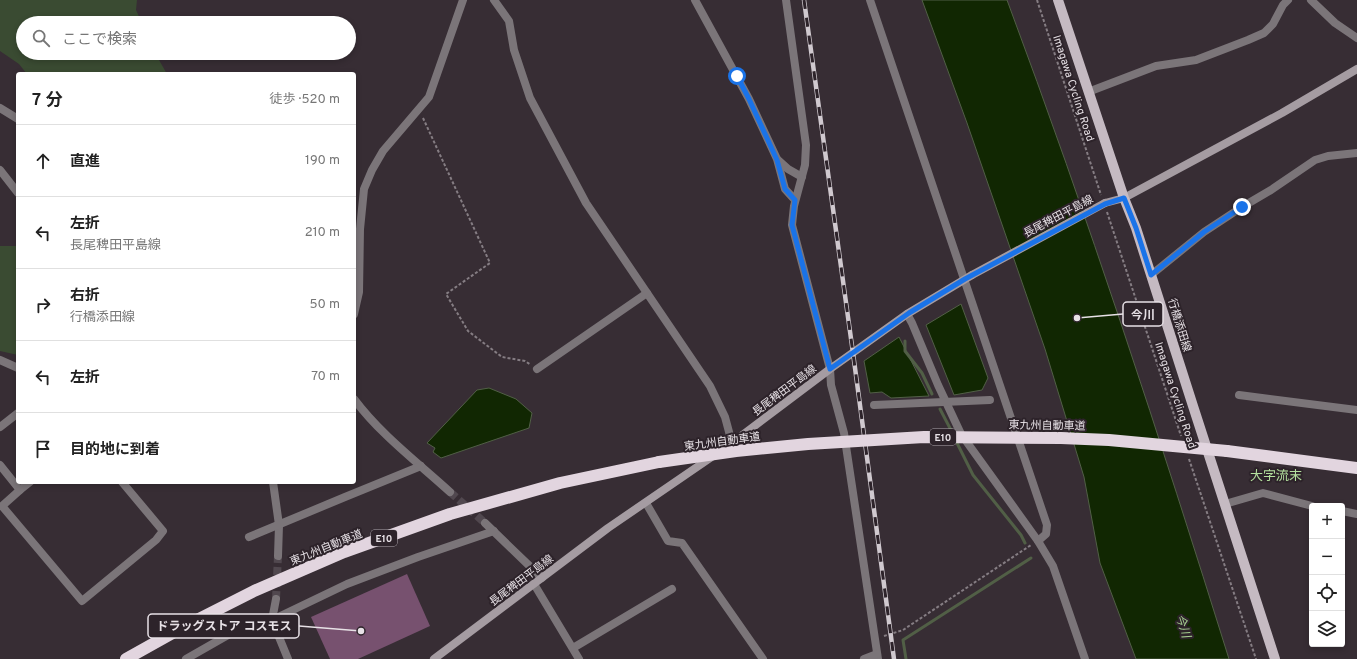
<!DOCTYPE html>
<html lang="ja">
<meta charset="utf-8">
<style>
:root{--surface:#fff;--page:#f2f2f2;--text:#222;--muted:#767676;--line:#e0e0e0}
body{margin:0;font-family:Overpass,"Noto Sans JP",sans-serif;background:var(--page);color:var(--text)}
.controls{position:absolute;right:12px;bottom:12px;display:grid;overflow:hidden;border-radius:4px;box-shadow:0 2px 6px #0003}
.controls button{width:36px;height:36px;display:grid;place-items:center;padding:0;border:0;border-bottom:1px solid var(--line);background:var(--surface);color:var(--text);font:20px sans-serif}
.stop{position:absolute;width:12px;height:12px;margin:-9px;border:3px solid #1a73e8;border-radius:50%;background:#fff}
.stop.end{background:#1a73e8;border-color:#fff;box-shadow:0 1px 4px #0008}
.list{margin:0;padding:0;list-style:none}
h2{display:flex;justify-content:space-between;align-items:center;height:52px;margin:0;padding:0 16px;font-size:17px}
h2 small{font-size:13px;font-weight:400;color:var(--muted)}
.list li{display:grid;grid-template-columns:26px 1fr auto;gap:12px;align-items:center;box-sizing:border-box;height:72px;padding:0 16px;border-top:1px solid var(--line)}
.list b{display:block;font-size:15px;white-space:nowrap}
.list p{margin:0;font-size:13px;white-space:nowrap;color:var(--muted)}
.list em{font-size:13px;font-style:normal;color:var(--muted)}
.icon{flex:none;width:22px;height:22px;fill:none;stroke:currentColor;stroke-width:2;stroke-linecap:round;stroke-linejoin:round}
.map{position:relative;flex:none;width:1357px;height:659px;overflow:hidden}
.search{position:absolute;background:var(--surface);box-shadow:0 2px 6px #0003;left:16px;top:16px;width:340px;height:44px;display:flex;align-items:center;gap:10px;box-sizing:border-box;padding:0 14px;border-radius:22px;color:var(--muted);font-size:15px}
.panel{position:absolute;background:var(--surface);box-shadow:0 2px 6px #0003;left:16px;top:72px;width:340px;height:412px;border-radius:4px}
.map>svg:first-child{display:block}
.green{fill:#3a4b32}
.water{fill:#112702;stroke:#515f46}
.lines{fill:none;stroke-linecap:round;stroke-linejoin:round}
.stream{stroke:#515f46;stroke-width:3}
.building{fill:#77516f}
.minor-tunnel{stroke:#51484f;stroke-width:8;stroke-dasharray:8 4;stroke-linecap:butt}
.path{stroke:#857d83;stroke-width:2;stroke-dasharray:3 2;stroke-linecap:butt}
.minor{stroke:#7b7579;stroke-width:8}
.tertiary{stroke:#7b7579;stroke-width:8}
.secondary{stroke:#a59ca2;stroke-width:8}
.primary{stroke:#c5bac2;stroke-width:10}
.motorway{stroke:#e2d5df;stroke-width:12}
.rail-casing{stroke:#d0c9cf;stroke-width:4.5}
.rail{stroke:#2d232a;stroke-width:3;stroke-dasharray:9;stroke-linecap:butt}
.secondary-bridge{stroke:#a59ca2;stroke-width:8}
.motorway-bridge{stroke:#e2d5df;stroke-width:12}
.route{stroke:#1a73e8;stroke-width:5}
.labels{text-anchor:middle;stroke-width:4;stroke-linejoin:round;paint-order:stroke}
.shield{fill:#2d232a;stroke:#afa8ae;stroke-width:1}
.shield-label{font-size:10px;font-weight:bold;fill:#e7e1e6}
.street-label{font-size:11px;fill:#e7e1e6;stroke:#2d232a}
.water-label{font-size:12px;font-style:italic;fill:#a7d191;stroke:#2d232a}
.quarter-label{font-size:13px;fill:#b4e09e;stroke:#2d232a}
.leader{fill:none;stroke:#e7e1e6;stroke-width:1.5}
.callout-dot{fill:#e7e1e6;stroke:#2d232a;stroke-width:1.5}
.callout{fill:#2d232a;stroke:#e7e1e6;stroke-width:1.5}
.callout-label{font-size:12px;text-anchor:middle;font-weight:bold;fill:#e7e1e6}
</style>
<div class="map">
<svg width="1357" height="659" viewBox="0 0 1357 659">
<rect width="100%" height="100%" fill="#372d34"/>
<g class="green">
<path d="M 0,0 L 137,0 L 136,10 L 142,23 L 23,23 L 23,53 L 155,53 L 167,74 L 27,74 L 19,64 L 0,51 Z"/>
<path d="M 0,246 L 18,246 L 18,355 L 0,351 Z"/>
</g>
<g class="water">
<path d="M 922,0 L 1007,0 C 1088,217 1160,438 1229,659 L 1136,659 L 1100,563 L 1084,477 L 1045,349 L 967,123 Z"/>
<path d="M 961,304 L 988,378 L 982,390 L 954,395 L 926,325 Z"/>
<path d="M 899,337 L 929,396 L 891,398 L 882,392 L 870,393 L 864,361 Z"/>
<path d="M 489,388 L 516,399 L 532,413 L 529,428 L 441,458 L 433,452 L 435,448 L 427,443 L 477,390 Z"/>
</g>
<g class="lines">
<g class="stream">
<path d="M 905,341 L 905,351 L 922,373 L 932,394"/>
<path d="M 940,409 L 953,434"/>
<path d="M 956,441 L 973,475 L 1021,535 L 1025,543"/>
<path d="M 906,659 L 903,640 L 1031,558"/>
</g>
</g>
<path class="building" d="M 407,574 L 430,626 L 358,659 L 330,659 L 311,617 Z"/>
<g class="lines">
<g class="minor-tunnel">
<path d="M 450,492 L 485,523"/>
<path d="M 276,599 L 278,556"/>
</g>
<g class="path">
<path d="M 1037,0 L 1101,195"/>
<path d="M 423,118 L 490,263 L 446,294 L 468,331 L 502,357 L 525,361 L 531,365"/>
<path d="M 1107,212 L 1181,436"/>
<path d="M 1189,459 L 1256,659"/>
<path d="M 884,636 L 903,630 L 1031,545"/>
</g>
<g class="minor">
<path d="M 494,0 L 509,21 L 514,50 L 530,98 L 586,203 L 710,386 L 725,417 L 732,443"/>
<path d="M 695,0 L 749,99 L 777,159 L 785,189 L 795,200"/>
<path d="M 870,0 L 1047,525 L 1046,534 L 1038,541 L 1053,566 L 1085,659"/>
<path d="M 1311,0 L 1335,23 L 1357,38"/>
<path d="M 1088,92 L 1156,66 L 1196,60 L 1248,40 L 1264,33 L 1273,24 L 1283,5 L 1288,0"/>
<path d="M 0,108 L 18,119"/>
<path d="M 778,160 L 788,169 L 802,177"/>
<path d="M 0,170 L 18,193"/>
<path d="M 1151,275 L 1204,232 L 1242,207 L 1271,190 L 1315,160 L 1328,156 L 1357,153"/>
<path d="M 354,314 L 359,292 L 360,229 L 364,189 L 372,170 L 383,151 L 429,97 L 463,0"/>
<path d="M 907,314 L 912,323 L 938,385 L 961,434 L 1038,541"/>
<path d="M 0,360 L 18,368"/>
<path d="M 537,369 L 647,293"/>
<path d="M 830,369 L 831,385 L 844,433 L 878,659"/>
<path d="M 1239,395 L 1357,410"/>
<path d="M 354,399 C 380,434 417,462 450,492"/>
<path d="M 874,405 L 990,400"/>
<path d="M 0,427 L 18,413"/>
<path d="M 0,465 L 20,490 L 30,482"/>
<path d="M 273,482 L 279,525 L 278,556"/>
<path d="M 20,490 L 2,506 L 82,601 L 156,540 L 163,531 L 122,482"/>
<path d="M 646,503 L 668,541 L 682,543 L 763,659"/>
<path d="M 1225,504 L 1263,493 L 1312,506"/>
<path d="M 1342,511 L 1357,514"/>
<path d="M 485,523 L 542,578"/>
<path d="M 249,537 L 345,497 L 421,466"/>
<path d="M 534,584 L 579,659"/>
<path d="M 276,599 L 272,620 L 288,659"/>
<path d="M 573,648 L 672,589"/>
<path d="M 186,659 L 228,635 L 272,620 L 347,584 L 418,557 L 494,531"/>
<path d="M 864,659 L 877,654"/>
</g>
<path class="tertiary" d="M 786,0 L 806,145 L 805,165 L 794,206 L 792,225 L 830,369"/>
<g class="secondary">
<path d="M 1105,203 L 1124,198 L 1282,113 L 1357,69"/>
<path d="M 434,659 L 608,528 L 732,443 L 830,369 L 907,314 L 972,275"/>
</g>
<path class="primary" d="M 1058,0 L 1124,198 L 1136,228 L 1193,406 L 1275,659"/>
<g class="motorway">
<path d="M 1227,451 L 1357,468"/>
<path d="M 126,659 L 185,626 L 254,591 L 344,552 L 450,514 L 560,483 L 659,462"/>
</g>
<g class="rail-casing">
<path id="rail" d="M 804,0 L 853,353 L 894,659"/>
</g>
<use href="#rail" class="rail"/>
<path class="secondary-bridge" d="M 972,275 L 1105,203"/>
<path class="motorway-bridge" d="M 659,462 L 736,451 L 808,444 L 924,437 L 1061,438 L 1109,440 L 1227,451"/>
</g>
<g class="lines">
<path class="route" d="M 737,76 L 749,99 L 777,160 L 785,189 L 795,200 L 792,225 L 830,369 L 909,313 L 965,279 L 1105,204 L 1124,198 L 1136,228 L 1151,275 L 1204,232 L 1242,207"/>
</g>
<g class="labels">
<g class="shield">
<rect x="930" y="429" width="26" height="16" rx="3"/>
<rect x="371" y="530" width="26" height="16" rx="3"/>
</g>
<g class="shield-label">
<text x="943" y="441">E10</text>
<text x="384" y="542">E10</text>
</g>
<g class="street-label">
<text transform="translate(1074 88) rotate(72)" y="4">Imagawa Cycling Road</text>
<text transform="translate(1058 216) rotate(-28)" y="4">長尾稗田平島線</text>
<text transform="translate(1180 325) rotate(73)" y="4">行橋添田線</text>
<text transform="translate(784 390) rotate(-37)" y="4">長尾稗田平島線</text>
<text transform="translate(1176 395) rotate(72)" y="4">Imagawa Cycling Road</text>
<text transform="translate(1047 425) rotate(1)" y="4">東九州自動車道</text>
<text transform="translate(722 441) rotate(-8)" y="4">東九州自動車道</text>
<text transform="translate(326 547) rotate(-22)" y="4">東九州自動車道</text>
<text transform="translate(521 580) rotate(-37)" y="4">長尾稗田平島線</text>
</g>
<g class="water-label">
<text transform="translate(1183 626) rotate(72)" y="4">今川</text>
</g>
<g class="quarter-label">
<text x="1276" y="480">大字流末</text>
</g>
</g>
<path class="leader" d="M1077 318L1123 314M361 631L299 626"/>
<g class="callout-dot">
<circle cx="1077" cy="318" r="4"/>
<circle cx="361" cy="631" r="4"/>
</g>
<g class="callout">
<rect x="1123" y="302" width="40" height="24" rx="4"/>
<rect x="148" y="614" width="151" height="24" rx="4"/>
</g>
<g class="callout-label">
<text x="1143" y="319">今川</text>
<text x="224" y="630">ドラッグストア コスモス</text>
</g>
</svg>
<div class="controls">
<button>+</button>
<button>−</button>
<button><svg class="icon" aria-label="locate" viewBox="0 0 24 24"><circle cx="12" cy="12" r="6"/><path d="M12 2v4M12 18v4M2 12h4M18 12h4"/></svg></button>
<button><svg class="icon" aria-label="layers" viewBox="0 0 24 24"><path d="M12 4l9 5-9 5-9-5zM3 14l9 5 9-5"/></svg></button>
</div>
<div class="stop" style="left:737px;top:76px"></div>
<div class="stop end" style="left:1242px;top:207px"></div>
<div class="search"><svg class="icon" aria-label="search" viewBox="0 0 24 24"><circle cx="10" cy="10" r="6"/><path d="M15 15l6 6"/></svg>ここで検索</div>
<section class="panel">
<h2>7 分<small>徒歩 · 520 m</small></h2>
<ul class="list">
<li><svg class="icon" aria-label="ahead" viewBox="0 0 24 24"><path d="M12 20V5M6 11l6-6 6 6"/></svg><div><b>直進</b></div><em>190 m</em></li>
<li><svg class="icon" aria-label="left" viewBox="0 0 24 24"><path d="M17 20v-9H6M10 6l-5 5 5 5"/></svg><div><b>左折</b><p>長尾稗田平島線</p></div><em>210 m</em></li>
<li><svg class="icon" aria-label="right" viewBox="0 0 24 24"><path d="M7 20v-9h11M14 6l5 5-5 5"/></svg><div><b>右折</b><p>行橋添田線</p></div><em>50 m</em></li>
<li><svg class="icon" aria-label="left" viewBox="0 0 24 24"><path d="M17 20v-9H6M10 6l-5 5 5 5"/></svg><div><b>左折</b></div><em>70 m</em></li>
<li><svg class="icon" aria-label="arrive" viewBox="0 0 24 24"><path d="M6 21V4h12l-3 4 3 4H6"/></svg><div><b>目的地に到着</b></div></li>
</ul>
</section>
</div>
